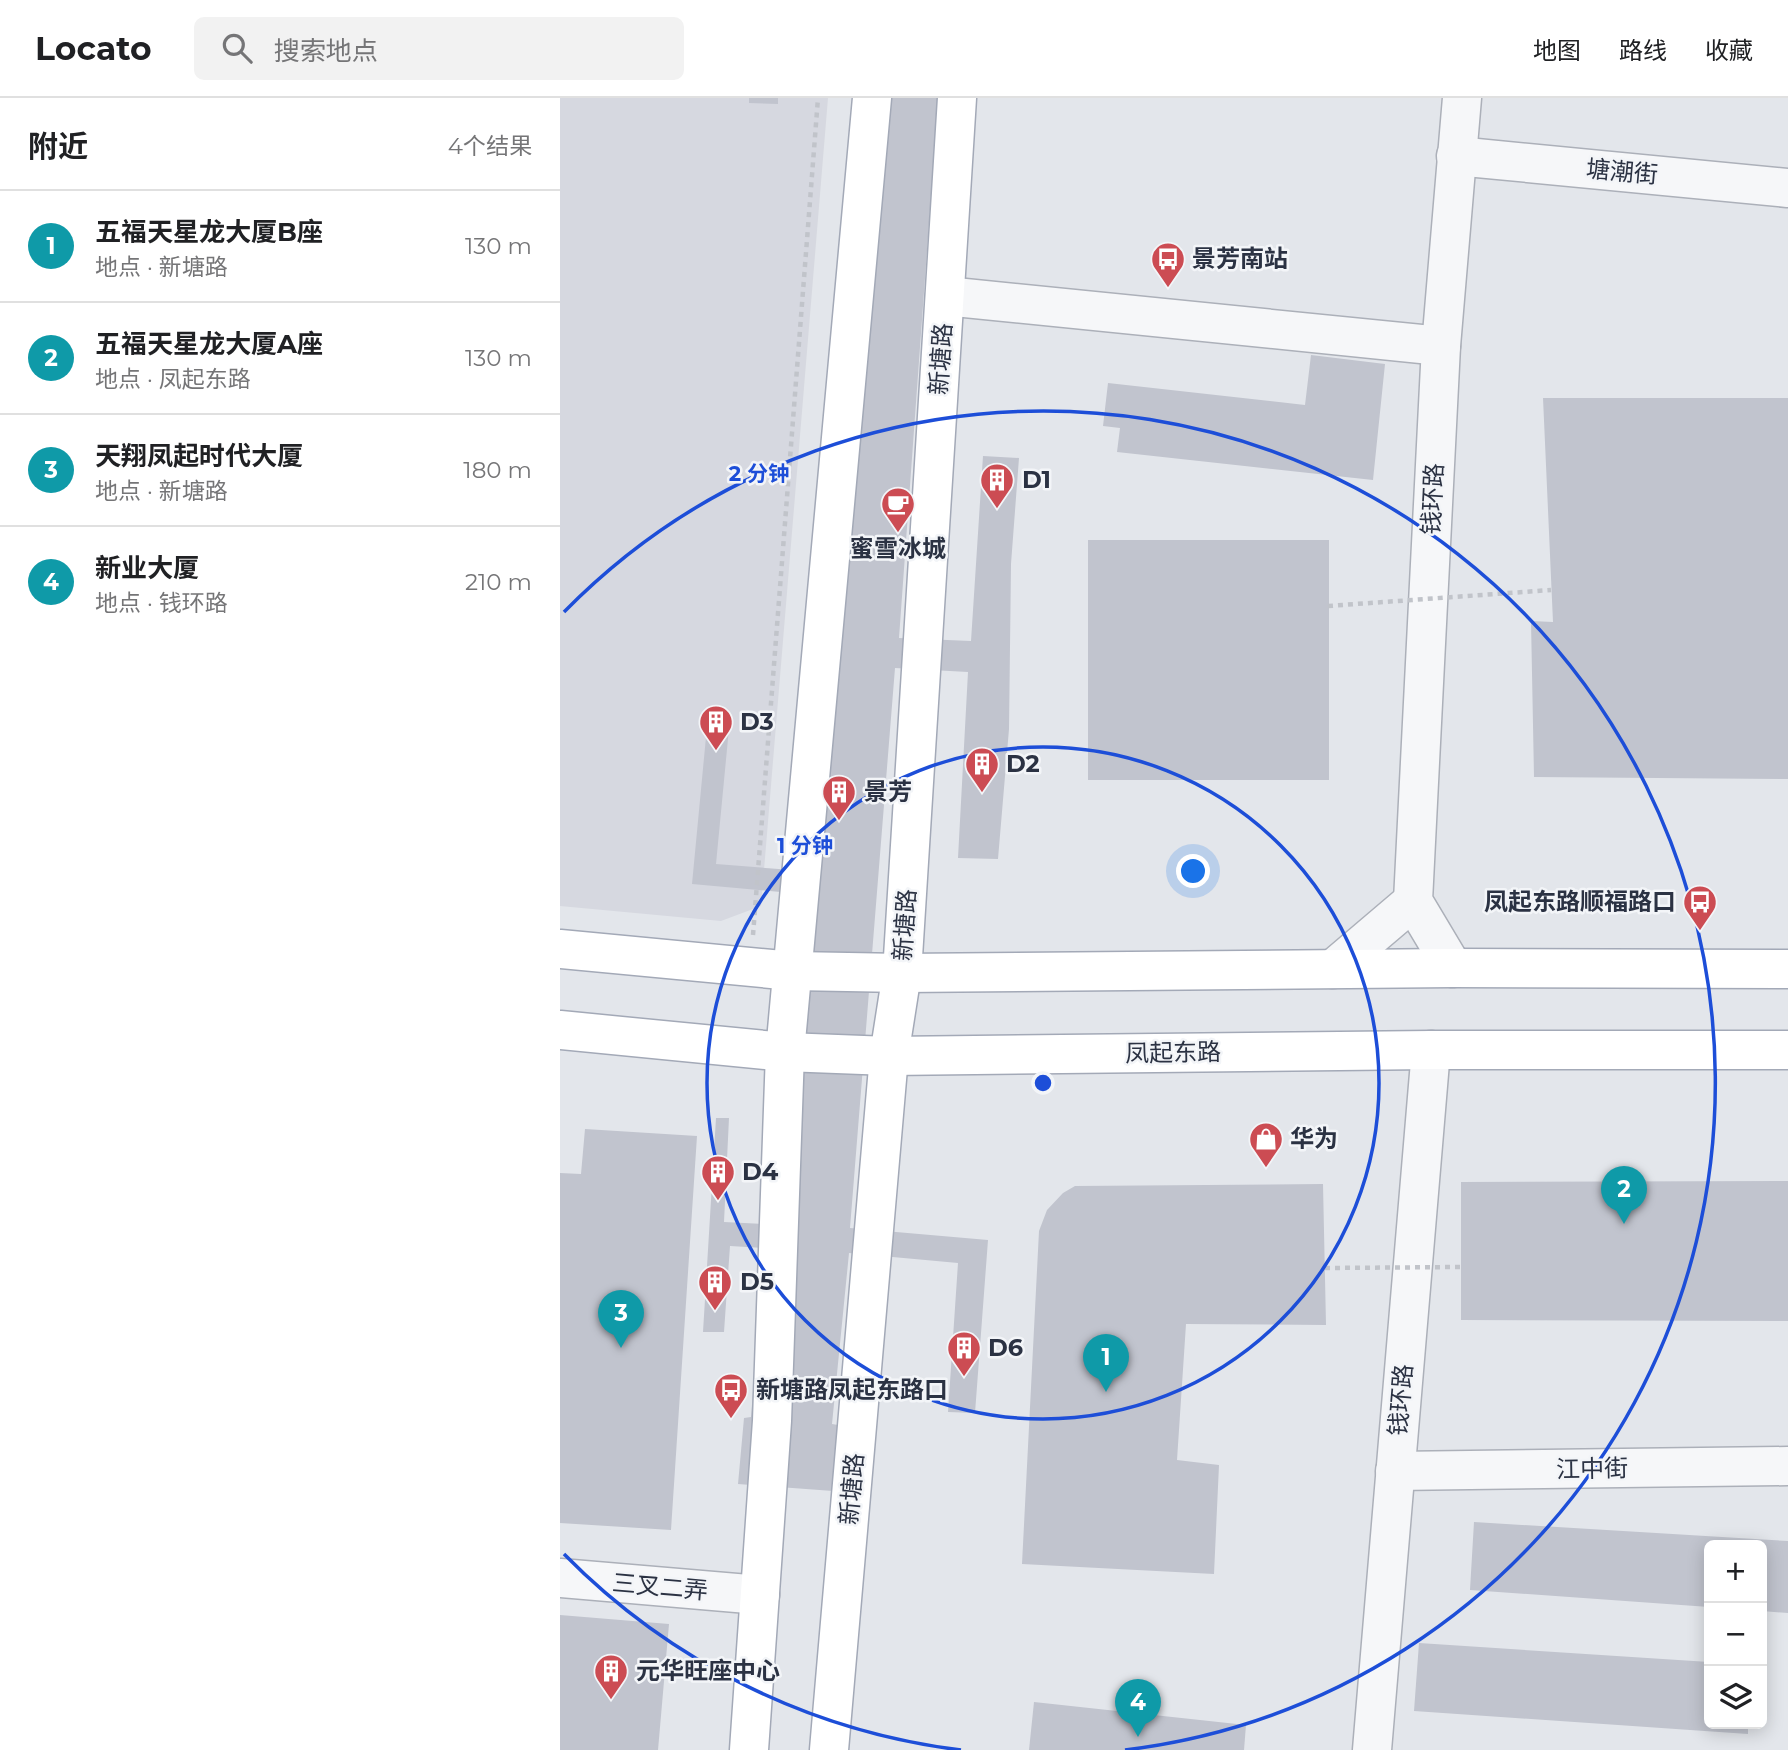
<!DOCTYPE html>
<html lang="zh">
<meta charset="utf-8">
<style>
:root{--surface:#fff;--page:#f2f2f2;--text:#202124;--muted:#757577;--line:#e0e0e0;--accent:#cc4c53}
body{margin:0;font-family:Montserrat,"Noto Sans SC",sans-serif;background:var(--page);color:var(--text)}
.controls{position:absolute;right:21px;bottom:21px;display:grid;overflow:hidden;border-radius:10px;box-shadow:0 4px 18px #0003}
.controls button{width:63px;height:63px;display:grid;place-items:center;padding:0;border:0;border-bottom:2px solid var(--line);background:var(--surface);color:var(--text);font:35px sans-serif}
.you{position:absolute;left:634px;top:774px;width:24px;height:24px;margin:-18px;border:5px solid #fff;border-radius:50%;background:#1a73e8;box-shadow:0 0 0 10px #1a73e833}
.badge{display:grid;place-items:center;width:46px;height:46px;border-radius:50%;background:var(--accent);color:#fff;font-size:23px;font-weight:700}
.pin{position:absolute;translate:-50% -58px;filter:drop-shadow(0 2px 4px #0008)}
.pin::after{content:'';position:absolute;top:37px;width:24px;height:21px;background:inherit;clip-path:polygon(0 0,100% 0,50% 100%)}
.list{margin:0;padding:0;list-style:none}
h2{display:flex;justify-content:space-between;align-items:center;height:91px;margin:0;padding:0 28px;font-size:30px}
h2 small{font-size:23px;font-weight:400;color:var(--muted)}
.list li{display:grid;grid-template-columns:46px 1fr auto;gap:21px;align-items:center;box-sizing:border-box;height:112px;padding:0 28px;border-top:2px solid var(--line)}
.list b{display:block;font-size:26px;white-space:nowrap}
.list p{margin:0;font-size:23px;white-space:nowrap;color:var(--muted)}
.list em{font-size:23px;font-style:normal;color:var(--muted)}
.icon{flex:none;width:38px;height:38px;fill:none;stroke:currentColor;stroke-width:2;stroke-linecap:round;stroke-linejoin:round}
.map{position:relative;flex:none;width:1228px;height:1652px;overflow:hidden}
header{display:flex;align-items:center;gap:42px;box-sizing:border-box;height:98px;padding:0 35px;background:var(--surface);border-bottom:2px solid var(--line)}
header strong{font-size:33px}
nav{display:flex;gap:38px;margin-inline-start:auto;font-size:24px}
.search{width:490px;height:63px;background:var(--page);display:flex;align-items:center;gap:18px;box-sizing:border-box;padding:0 24px;border-radius:10px;color:var(--muted);font-size:26px}
main{display:flex}
aside{flex:1;background:var(--surface)}
.map>svg:first-child{display:block}
.built{fill:#d6d8e0}
.building{fill:#c1c4ce}
.lines{fill:none;stroke-linecap:round;stroke-linejoin:round}
.minor-casing{stroke:#acb0b9;stroke-width:41}
.major-casing{stroke:#a3a9b7;stroke-width:41}
.path{stroke:#c1c4ca;stroke-width:4.5;stroke-dasharray:5 5;stroke-linecap:butt}
.minor{stroke:#f6f7f9;stroke-width:38}
.major{stroke:#fff;stroke-width:38}
.path-bridge{stroke:#c1c4ca;stroke-width:4.5;stroke-dasharray:5 5;stroke-linecap:butt}
.ring{fill:none;stroke:#1d4ed8;stroke-width:3.5}
.labels{text-anchor:middle;stroke-width:5;stroke-linejoin:round;paint-order:stroke}
.street-label{font-size:24px;fill:#2b3243;stroke:#f3f5f8}
.poi-label{font-size:24px;font-weight:bold;fill:#2b3243;stroke:#f3f5f8;text-anchor:start}
.centre{fill:#1d4ed8;stroke:#f3f5f8;stroke-width:3.5}
.ring-label{font-size:21px;text-anchor:middle;font-weight:bold;fill:#1d4ed8;stroke:#f3f5f8;stroke-width:5;stroke-linejoin:round;paint-order:stroke}
</style>
<header>
<strong>Locato</strong>
<div class="search"><svg class="icon" aria-label="search" viewBox="0 0 24 24"><circle cx="10" cy="10" r="6"/><path d="M15 15l6 6"/></svg>搜索地点</div>
<nav><a>地图</a><a>路线</a><a>收藏</a></nav>
</header>
<main>
<aside>
<h2>附近<small>4个结果</small></h2>
<ul class="list">
<li><span class="badge" style="background:#0f9aa8">1</span><div><b>五福天星龙大厦B座</b><p>地点 · 新塘路</p></div><em>130 m</em></li>
<li><span class="badge" style="background:#0f9aa8">2</span><div><b>五福天星龙大厦A座</b><p>地点 · 凤起东路</p></div><em>130 m</em></li>
<li><span class="badge" style="background:#0f9aa8">3</span><div><b>天翔凤起时代大厦</b><p>地点 · 新塘路</p></div><em>180 m</em></li>
<li><span class="badge" style="background:#0f9aa8">4</span><div><b>新业大厦</b><p>地点 · 钱环路</p></div><em>210 m</em></li>
</ul>
</aside>
<div class="map">
<svg width="1228" height="1652" viewBox="0 0 1228 1652">
<rect width="100%" height="100%" fill="#e3e6eb"/>
<path class="built" d="M 0,0 L 268,0 L 201,808 L 161,823 L 0,808 Z"/>
<g class="building">
<path d="M 189,0 L 218,0 L 218,6 L 189,5 Z"/>
<path d="M 295,0 L 378,0 L 339,540 L 411,543 L 423,358 L 459,360 L 451,466 L 449,631 L 438,761 L 398,760 L 408,574 L 335,570 L 290,1130 L 428,1142 L 415,1315 L 388,1314 L 398,1165 L 289,1155 L 272,1326 L 278,1327 L 273,1393 L 178,1386 L 184,1320 L 191,1319 L 204,1150 L 170,1148 L 164,1234 L 143,1234 L 156,1020 L 169,1020 L 164,1124 L 206,1126 L 231,795 L 132,786 L 148,618 L 170,620 L 156,766 L 232,772 Z"/>
<path d="M 751,257 L 825,266 L 813,382 L 557,354 L 560,330 L 543,328 L 548,285 L 745,307 Z"/>
<path d="M 983,300 L 1228,300 L 1228,681 L 974,679 L 971,523 L 993,524 Z"/>
<rect x="528" y="442" width="241" height="240"/>
<path d="M 25,1031 L 137,1038 L 111,1432 L 0,1425 L 0,1075 L 21,1076 Z"/>
<path d="M 1228,1083 L 1228,1223 L 901,1222 L 901,1084 Z"/>
<path d="M 763,1086 L 766,1227 L 626,1226 L 617,1362 L 659,1367 L 654,1476 L 462,1466 L 479,1133 L 487,1112 L 503,1095 L 515,1088 Z"/>
<path d="M 914,1424 L 1228,1443 L 1228,1515 L 1202,1513 L 1202,1447 L 1149,1447 L 1149,1509 L 910,1492 Z"/>
<path d="M 0,1517 L 109,1526 L 98,1652 L 0,1652 Z"/>
<path d="M 859,1545 L 1149,1564 L 1149,1626 L 1188,1626 L 1188,1636 L 854,1613 Z"/>
<path d="M 474,1604 L 686,1627 L 684,1652 L 469,1652 Z"/>
</g>
<g class="lines">
<g class="minor-casing">
<g id="minor">
<path d="M 896,58 L 1228,90"/>
<path d="M 385,198 L 881,248"/>
<path d="M 893,870 L 853,803 L 881,248 L 902,0"/>
<path d="M 773,871 L 853,803"/>
<path d="M 835,1373 L 1228,1368"/>
<path d="M 0,1480 L 200,1497"/>
<path d="M 812,1652 L 871,952"/>
</g>
</g>
<g class="major-casing">
<g id="major">
<path d="M 0,851 L 233,873 L 342,875 L 893,870 L 1228,871"/>
<path d="M 0,932 L 225,954 L 329,958 L 871,952 L 1228,952"/>
<path d="M 189,1652 L 212,1323 L 225,954 L 312,0"/>
<path d="M 269,1652 L 329,958 L 342,875 L 397,0"/>
</g>
</g>
<path class="path" d="M 193,837 L 258,0"/>
<use href="#minor" class="minor"/>
<use href="#major" class="major"/>
<g class="path-bridge">
<path d="M 768,508 L 991,492"/>
<path d="M 765,1170 L 901,1169"/>
</g>
</g>
<g class="ring">
<circle cx="483" cy="985" r="336"/>
<path d="M401 1652A672 672 0 0 1 4 1456M4 514A672 672 0 1 1 565 1652"/>
</g>
<defs>
<g id="bus-pin" transform="scale(1.75)"><path d="M0 17L-7.5 6A9.5 9.5 0 1 1 7.5 6Z" fill="#cc4c53" stroke="#f3f5f8"/><path d="M-5-6H5V4H4V6H2V4H-2V6H-4V4H-5ZM-3.5-4V0h7V-4ZM-3.5 1.2v1.5H-2V1.2ZM2 1.2v1.5H3.5V1.2Z" fill="#fff"/></g>
<g id="building-pin" transform="scale(1.75)"><path d="M0 17L-7.5 6A9.5 9.5 0 1 1 7.5 6Z" fill="#cc4c53" stroke="#f3f5f8"/><path d="M-4-6H4V6H1V3H-1V6H-4ZM-2.5-4.3h1.7v1.8h-1.7ZM.8-4.3h1.7v1.8H.8ZM-2.5-1h1.7V.8h-1.7ZM.8-1h1.7V.8H.8Z" fill="#fff"/></g>
<g id="cafe-pin" transform="scale(1.75)"><path d="M0 17L-7.5 6A9.5 9.5 0 1 1 7.5 6Z" fill="#cc4c53" stroke="#f3f5f8"/><path d="M-5.5-4.5H6V0H3Q3 3.5 0 3.5H-2.5Q-5.5 3.5-5.5 0ZM3-3.2v2h1.7v-2ZM-6 4.5H4V6H-6Z" fill="#fff"/></g>
<g id="shop-pin" transform="scale(1.75)"><path d="M0 17L-7.5 6A9.5 9.5 0 1 1 7.5 6Z" fill="#cc4c53" stroke="#f3f5f8"/><path d="M-5-2.5h2.3a2.7 3.5 0 0 1 5.4 0H5L5.5 6h-11ZM-1.5-2.5h3a1.5 2.3 0 0 0-3 0Z" fill="#fff"/></g>
</defs>
<g fill-rule="evenodd">
<use href="#bus-pin" x="608" y="161"/>
<use href="#building-pin" x="437" y="382"/>
<use href="#cafe-pin" x="338" y="406"/>
<use href="#building-pin" x="156" y="624"/>
<use href="#building-pin" x="422" y="666"/>
<use href="#building-pin" x="279" y="694"/>
<use href="#bus-pin" x="1140" y="804"/>
<use href="#shop-pin" x="706" y="1041"/>
<use href="#building-pin" x="158" y="1074"/>
<use href="#building-pin" x="155" y="1184"/>
<use href="#building-pin" x="404" y="1250"/>
<use href="#bus-pin" x="171" y="1292"/>
<use href="#building-pin" x="51" y="1573"/>
</g>
<g class="labels">
<g class="street-label">
<text transform="translate(1062 74) rotate(5)" y="8">塘潮街</text>
<text transform="translate(381 261) rotate(-86)" y="8">新塘路</text>
<text transform="translate(873 401) rotate(-87)" y="8">钱环路</text>
<text transform="translate(345 827) rotate(-86)" y="8">新塘路</text>
<text transform="translate(613 955) rotate(-1)" y="8">凤起东路</text>
<text transform="translate(841 1302) rotate(-85)" y="8">钱环路</text>
<text transform="translate(1032 1371) rotate(-1)" y="8">江中街</text>
<text transform="translate(292 1391) rotate(-85)" y="8">新塘路</text>
<text transform="translate(100 1489) rotate(5)" y="8">三叉二弄</text>
</g>
<g class="poi-label">
<text x="632" y="169">景芳南站</text>
<text x="462" y="390">D1</text>
<text x="338" y="459" text-anchor="middle">蜜雪冰城</text>
<text x="180" y="632">D3</text>
<text x="446" y="674">D2</text>
<text x="304" y="702">景芳</text>
<text x="1116" y="812" text-anchor="end">凤起东路顺福路口</text>
<text x="730" y="1049">华为</text>
<text x="182" y="1082">D4</text>
<text x="180" y="1192">D5</text>
<text x="428" y="1258">D6</text>
<text x="196" y="1300">新塘路凤起东路口</text>
<text x="76" y="1581">元华旺座中心</text>
</g>
</g>
<circle cx="483" cy="985" r="10" class="centre"/>
<g class="ring-label">
<text x="199" y="383">2 分钟</text>
<text x="245" y="755">1 分钟</text>
</g>
</svg>
<div class="controls">
<button>+</button>
<button>−</button>
<button><svg class="icon" aria-label="layers" viewBox="0 0 24 24"><path d="M12 4l9 5-9 5-9-5zM3 14l9 5 9-5"/></svg></button>
</div>
<div class="you"></div>
<div class="pin badge" style="left:546px;top:1294px;background:#0f9aa8">1</div>
<div class="pin badge" style="left:1064px;top:1126px;background:#0f9aa8">2</div>
<div class="pin badge" style="left:61px;top:1250px;background:#0f9aa8">3</div>
<div class="pin badge" style="left:578px;top:1639px;background:#0f9aa8">4</div>
</div>
</main>
